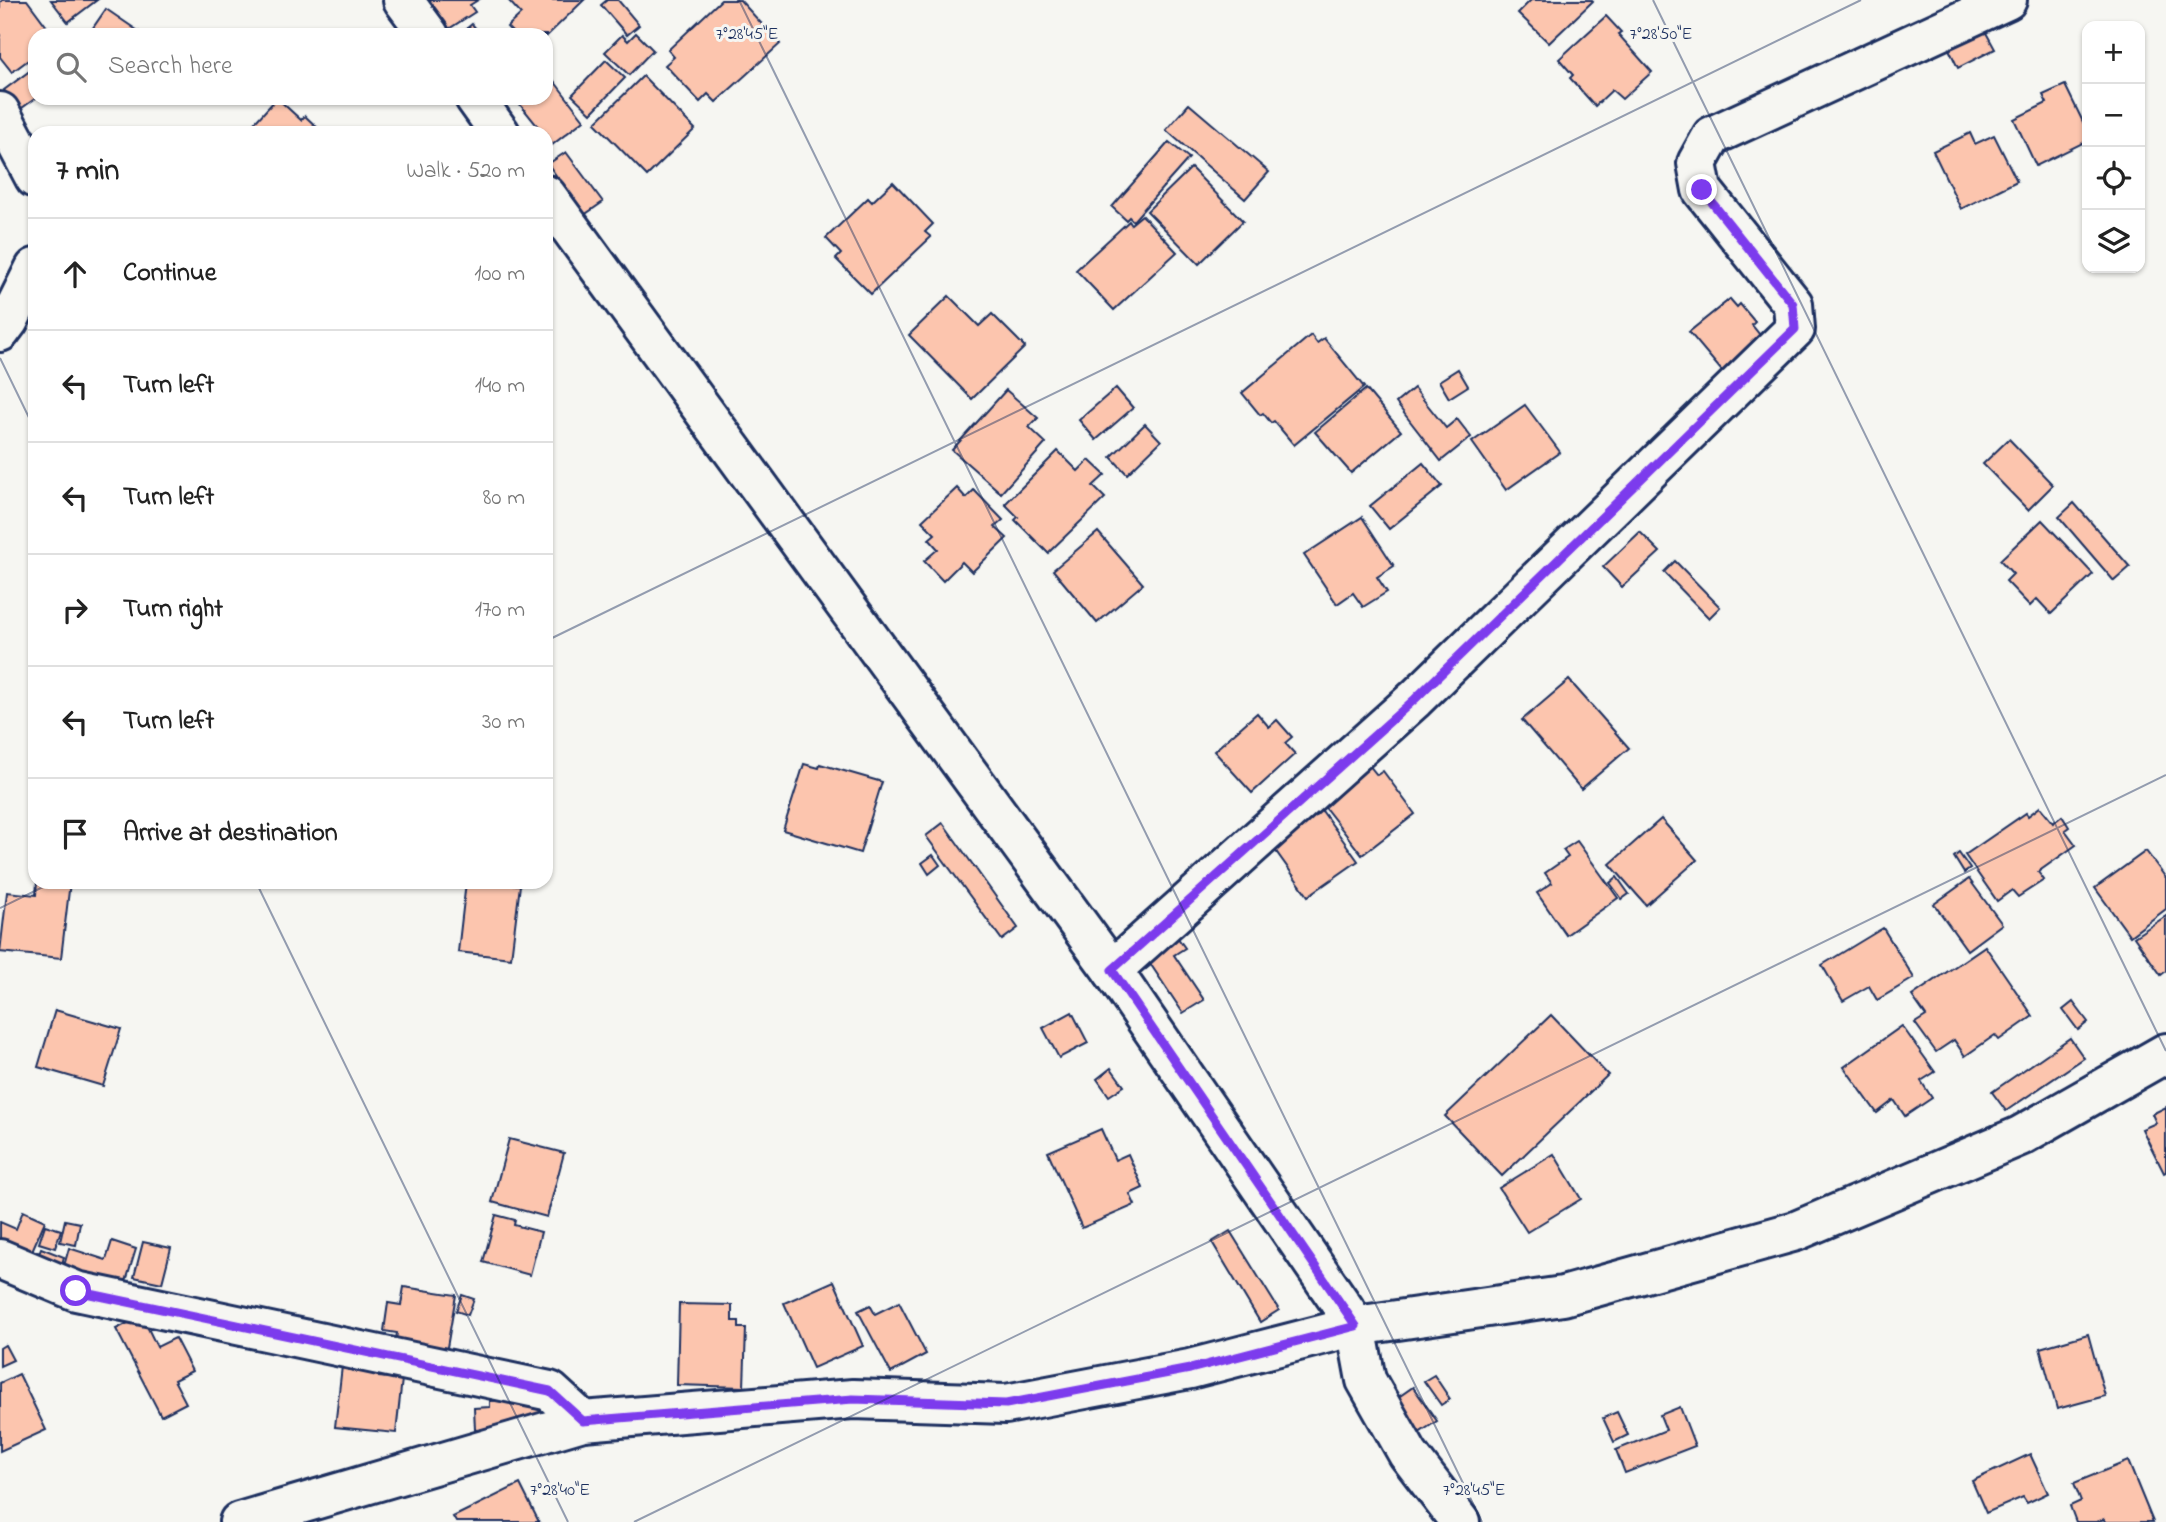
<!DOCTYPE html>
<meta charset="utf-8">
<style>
:root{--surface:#fff;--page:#f6f6f6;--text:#222;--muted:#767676;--line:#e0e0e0}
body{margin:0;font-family:"Indie Flower",sans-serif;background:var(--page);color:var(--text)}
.controls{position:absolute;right:21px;top:21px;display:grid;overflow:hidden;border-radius:14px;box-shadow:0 2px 5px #0004}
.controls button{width:63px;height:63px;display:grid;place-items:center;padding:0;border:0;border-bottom:2px solid var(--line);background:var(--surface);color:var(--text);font:35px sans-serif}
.stop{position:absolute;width:21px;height:21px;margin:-16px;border:5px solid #7c3aed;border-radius:50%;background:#fff}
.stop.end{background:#7c3aed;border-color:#fff;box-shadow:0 2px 7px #0008}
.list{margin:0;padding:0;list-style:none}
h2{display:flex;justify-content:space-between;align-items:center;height:91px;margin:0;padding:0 28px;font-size:30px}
h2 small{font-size:23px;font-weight:400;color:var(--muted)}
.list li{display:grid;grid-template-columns:46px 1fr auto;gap:21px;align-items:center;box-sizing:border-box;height:112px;padding:0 28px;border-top:2px solid var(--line)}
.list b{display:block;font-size:26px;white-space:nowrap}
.list em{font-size:23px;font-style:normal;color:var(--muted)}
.icon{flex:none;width:38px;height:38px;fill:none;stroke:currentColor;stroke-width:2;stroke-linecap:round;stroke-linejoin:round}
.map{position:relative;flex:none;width:2166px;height:1522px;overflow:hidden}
.search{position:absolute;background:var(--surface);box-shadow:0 2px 5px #0004;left:28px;top:28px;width:525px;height:77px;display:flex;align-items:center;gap:18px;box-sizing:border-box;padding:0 24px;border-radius:21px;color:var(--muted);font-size:26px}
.panel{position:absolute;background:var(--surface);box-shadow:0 2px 5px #0004;left:28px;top:126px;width:525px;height:763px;border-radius:21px}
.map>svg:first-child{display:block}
.building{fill:#fcc5ae;stroke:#1b2f5e;stroke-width:2}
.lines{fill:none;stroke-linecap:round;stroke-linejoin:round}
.minor-casing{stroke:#1b2f5e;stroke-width:44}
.minor{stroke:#f6f6f2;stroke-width:38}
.route{stroke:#7c3aed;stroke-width:9}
.ticks{fill:none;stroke:#1b2f5e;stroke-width:2;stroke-opacity:0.45}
.ticks-label{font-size:18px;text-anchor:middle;fill:#1b2f5e;stroke:#f6f6f2;stroke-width:6;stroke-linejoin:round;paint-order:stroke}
</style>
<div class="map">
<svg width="2166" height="1522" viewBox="0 0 2166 1522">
<rect width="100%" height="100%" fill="#f6f6f2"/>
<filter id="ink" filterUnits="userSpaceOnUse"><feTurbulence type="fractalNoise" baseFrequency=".0143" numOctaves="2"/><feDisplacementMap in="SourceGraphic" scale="14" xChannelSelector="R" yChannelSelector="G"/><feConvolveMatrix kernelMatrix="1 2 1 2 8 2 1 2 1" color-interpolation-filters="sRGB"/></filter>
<g filter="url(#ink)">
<g class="building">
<path d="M 3,0 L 27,0 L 53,35 L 35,35 L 35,55 L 12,72 L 0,57 L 0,2 Z"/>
<path d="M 51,0 L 97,0 L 68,22 Z"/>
<path d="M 429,0 L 478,0 L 470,5 L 475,12 L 447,30 Z"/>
<path d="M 508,0 L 584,0 L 546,37 L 546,35 L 515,35 L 507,27 L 521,14 Z"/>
<path d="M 607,0 L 618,0 L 639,25 L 627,35 L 601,5 Z"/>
<path d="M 721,0 L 740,0 L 780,44 L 716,102 L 708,94 L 700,102 L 665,65 L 674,57 L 668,50 Z"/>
<path d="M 1531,0 L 1592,0 L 1593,1 L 1549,43 L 1518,13 Z"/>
<path d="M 106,9 L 144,35 L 88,35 Z"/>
<path d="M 1606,16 L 1621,32 L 1618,34 L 1652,72 L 1622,99 L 1612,90 L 1595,106 L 1570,78 L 1573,75 L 1559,59 Z"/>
<path d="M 472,24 L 481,35 L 459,35 Z"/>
<path d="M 1984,29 L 1995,49 L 1958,68 L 1948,47 Z"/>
<path d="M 636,33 L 653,50 L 629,75 L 605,52 L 622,35 L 628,41 Z"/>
<path d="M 606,60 L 625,78 L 591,113 L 572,95 Z"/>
<path d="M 35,67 L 36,98 L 19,110 L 4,90 Z"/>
<path d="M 643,76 L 695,129 L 647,176 L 595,123 Z"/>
<path d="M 551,77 L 584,120 L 552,145 L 546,137 L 546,133 L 543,133 L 518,102 L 523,98 L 546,98 L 546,80 Z"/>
<path d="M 2065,85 L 2087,130 L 2087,141 L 2036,166 L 2014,119 L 2047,103 L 2043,95 Z"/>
<path d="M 277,98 L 301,120 L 305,116 L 323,133 L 245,133 Z"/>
<path d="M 1189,104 L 1269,172 L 1245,199 L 1166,130 Z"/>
<path d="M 1970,133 L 1975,144 L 1994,135 L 2017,181 L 1961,209 L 1933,151 Z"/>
<path d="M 1169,142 L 1189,158 L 1133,221 L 1129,217 L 1126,220 L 1112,207 Z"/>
<path d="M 566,152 L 603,202 L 584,215 L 548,164 Z"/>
<path d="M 1191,168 L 1243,221 L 1199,264 L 1147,211 Z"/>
<path d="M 893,182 L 933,224 L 925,232 L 931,237 L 871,294 L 836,259 L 841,254 L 826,238 L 868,198 L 872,202 Z"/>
<path d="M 1142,215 L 1177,252 L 1114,310 L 1076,270 L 1129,221 L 1131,224 Z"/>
<path d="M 949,296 L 979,326 L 992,314 L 1025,347 L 972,399 L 909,335 Z"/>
<path d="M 1730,299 L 1737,307 L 1740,304 L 1755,322 L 1752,325 L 1763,339 L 1726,376 L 1689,332 Z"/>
<path d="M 1311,335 L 1317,343 L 1324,338 L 1364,387 L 1294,445 L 1274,421 L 1271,423 L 1263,413 L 1260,415 L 1242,393 Z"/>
<path d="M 1458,369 L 1468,386 L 1449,398 L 1439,381 Z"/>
<path d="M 1116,388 L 1133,408 L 1096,440 L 1079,420 Z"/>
<path d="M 1414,388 L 1446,428 L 1457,419 L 1471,437 L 1441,461 L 1396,403 Z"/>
<path d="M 1366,389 L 1401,431 L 1351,473 L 1315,432 Z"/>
<path d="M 1006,390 L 1038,418 L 1029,427 L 1046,443 L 1001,493 L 952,450 Z"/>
<path d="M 1525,405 L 1560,452 L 1506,490 L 1472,442 Z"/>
<path d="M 1145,424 L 1161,441 L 1127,474 L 1111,457 Z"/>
<path d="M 2009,439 L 2053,485 L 2028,510 L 1983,464 Z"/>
<path d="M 1058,451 L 1078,471 L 1089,460 L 1105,475 L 1093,486 L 1105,498 L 1048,553 L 1015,520 L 1018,517 L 1005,504 Z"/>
<path d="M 1423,463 L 1442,486 L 1389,529 L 1370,506 Z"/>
<path d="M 957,488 L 966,498 L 974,490 L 1003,520 L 995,527 L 1007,538 L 972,572 L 962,562 L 943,581 L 924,561 L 938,549 L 929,539 L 935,534 L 922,521 Z"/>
<path d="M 2074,503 L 2130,567 L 2114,581 L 2059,517 Z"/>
<path d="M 1362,517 L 1394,566 L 1377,577 L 1387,592 L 1363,607 L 1353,593 L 1337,604 L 1304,555 Z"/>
<path d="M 2042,520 L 2093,574 L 2051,614 L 2037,599 L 2030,606 L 2006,581 L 2013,574 L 2000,560 Z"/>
<path d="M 1098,532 L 1143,584 L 1097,623 L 1053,570 Z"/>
<path d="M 1640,532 L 1660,552 L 1622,587 L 1603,567 Z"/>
<path d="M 1675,561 L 1720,607 L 1709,618 L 1664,572 Z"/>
<path d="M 1569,680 L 1629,748 L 1581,789 L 1522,720 Z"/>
<path d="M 1257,713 L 1269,727 L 1277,720 L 1292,737 L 1285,743 L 1295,754 L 1252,793 L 1214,751 Z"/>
<path d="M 1361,755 L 1377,775 L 1383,771 L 1415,814 L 1362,855 L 1313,792 Z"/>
<path d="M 804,764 L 819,768 L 820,764 L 882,782 L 860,853 L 783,830 Z"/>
<path d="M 1315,801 L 1358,861 L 1308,896 L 1265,836 Z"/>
<path d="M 2040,807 L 2053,823 L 2062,816 L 2069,827 L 2065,830 L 2076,845 L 2038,872 L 2044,880 L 2018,897 L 2012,890 L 1997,901 L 1965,855 L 2026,813 L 2028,816 Z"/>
<path d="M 1661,819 L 1697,860 L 1646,905 L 1610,864 Z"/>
<path d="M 943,823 L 1018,928 L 1002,940 L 926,836 Z"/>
<path d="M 1577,841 L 1618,898 L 1566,935 L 1537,893 L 1552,883 L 1545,873 L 1568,857 L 1563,850 Z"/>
<path d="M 2146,851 L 2166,878 L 2166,909 L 2130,936 L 2095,888 Z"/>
<path d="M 1959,853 L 1970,869 L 1964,873 L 1954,857 Z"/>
<path d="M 933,855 L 940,865 L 929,874 L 922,863 Z"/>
<path d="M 1617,877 L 1629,894 L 1622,899 L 1610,883 Z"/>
<path d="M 1969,879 L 2002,924 L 1967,950 L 1934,904 Z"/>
<path d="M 37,882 L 70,882 L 61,958 L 0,952 L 7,892 L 36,895 Z"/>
<path d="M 466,882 L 520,885 L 511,958 L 458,952 Z"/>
<path d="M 2166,916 L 2166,971 L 2161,975 L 2134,937 Z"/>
<path d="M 1883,928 L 1914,978 L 1877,1000 L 1869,986 L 1843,1001 L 1822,965 Z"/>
<path d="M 1175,934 L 1185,948 L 1174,955 L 1204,1000 L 1183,1013 L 1151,965 L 1146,969 L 1139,958 Z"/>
<path d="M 1985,946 L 2033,1016 L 1999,1040 L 1995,1035 L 1965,1056 L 1954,1040 L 1936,1052 L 1915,1023 L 1926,1016 L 1912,996 Z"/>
<path d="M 2073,1002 L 2088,1022 L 2078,1030 L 2063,1010 Z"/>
<path d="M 55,1010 L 121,1029 L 103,1086 L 38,1067 Z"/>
<path d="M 1072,1012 L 1088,1043 L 1059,1058 L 1043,1028 Z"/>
<path d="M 1551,1015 L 1608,1075 L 1502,1176 L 1445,1116 Z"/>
<path d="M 1902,1026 L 1935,1072 L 1921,1081 L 1932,1098 L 1905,1116 L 1894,1100 L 1877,1113 L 1844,1067 Z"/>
<path d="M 2070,1038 L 2084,1058 L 2006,1111 L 1992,1092 Z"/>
<path d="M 1111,1068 L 1124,1086 L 1109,1096 L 1097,1079 Z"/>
<path d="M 2166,1107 L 2166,1172 L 2164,1173 L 2142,1129 L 2156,1123 L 2152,1114 Z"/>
<path d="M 1101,1129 L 1115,1160 L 1128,1154 L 1143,1188 L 1130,1194 L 1135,1205 L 1082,1228 L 1048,1152 Z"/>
<path d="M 509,1139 L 564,1153 L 547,1217 L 492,1202 Z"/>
<path d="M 1554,1154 L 1581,1199 L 1527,1232 L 1499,1188 Z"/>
<path d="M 23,1211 L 45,1221 L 28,1260 L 0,1248 L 0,1222 L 16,1229 Z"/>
<path d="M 496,1215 L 515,1220 L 514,1225 L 541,1232 L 530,1275 L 483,1262 Z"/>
<path d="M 65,1220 L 80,1223 L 76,1245 L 60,1242 Z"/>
<path d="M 45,1225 L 61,1230 L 55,1248 L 39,1243 Z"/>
<path d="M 1230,1231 L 1279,1310 L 1260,1322 L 1212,1242 Z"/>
<path d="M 112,1241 L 136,1249 L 123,1291 L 62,1273 L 69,1248 L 106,1260 Z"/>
<path d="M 143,1242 L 171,1248 L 162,1283 L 134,1277 Z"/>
<path d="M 41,1248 L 64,1257 L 60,1270 L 36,1261 Z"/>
<path d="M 834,1281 L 863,1346 L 813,1368 L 784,1303 Z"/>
<path d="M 404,1287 L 456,1295 L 445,1359 L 394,1351 L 397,1333 L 384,1331 L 388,1303 L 401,1305 Z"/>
<path d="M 462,1295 L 474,1299 L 468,1315 L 456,1311 Z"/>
<path d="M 899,1302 L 926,1354 L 891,1373 L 858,1311 L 870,1305 L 875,1314 Z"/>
<path d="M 679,1304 L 732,1305 L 732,1321 L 739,1321 L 739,1328 L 746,1328 L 744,1387 L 677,1385 Z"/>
<path d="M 142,1316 L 157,1347 L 175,1338 L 192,1371 L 174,1380 L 186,1403 L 161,1416 L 116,1329 Z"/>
<path d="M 2088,1334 L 2105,1396 L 2057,1409 L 2040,1348 Z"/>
<path d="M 5,1345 L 13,1360 L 0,1366 L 0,1348 Z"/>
<path d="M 342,1366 L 380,1369 L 379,1377 L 402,1379 L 396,1433 L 335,1427 Z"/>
<path d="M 19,1374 L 46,1430 L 0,1451 L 0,1383 Z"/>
<path d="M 1434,1375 L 1450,1399 L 1441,1405 L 1424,1381 Z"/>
<path d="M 1413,1387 L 1437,1421 L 1413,1437 L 1390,1403 Z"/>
<path d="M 516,1400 L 517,1405 L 548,1403 L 549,1425 L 475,1430 L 474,1408 L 490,1407 L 490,1401 Z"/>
<path d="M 1680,1407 L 1695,1446 L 1625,1473 L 1616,1450 L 1666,1430 L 1660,1415 Z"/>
<path d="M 1617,1412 L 1628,1435 L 1614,1442 L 1603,1418 Z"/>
<path d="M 2030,1454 L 2048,1493 L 2027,1503 L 2023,1497 L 1986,1513 L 1972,1481 Z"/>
<path d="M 2128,1461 L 2153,1522 L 2105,1522 L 2104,1519 L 2097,1522 L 2076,1522 L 2070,1506 L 2081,1501 L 2074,1483 Z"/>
<path d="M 520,1484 L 539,1522 L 456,1522 L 453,1517 Z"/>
</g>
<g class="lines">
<g class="minor-casing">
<g id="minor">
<path d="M 403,0 L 429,35"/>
<path d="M 475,98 L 500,133"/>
<path d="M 0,112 L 35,178"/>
<path d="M 546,195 L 1112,970 L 1356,1326 L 1366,1380 L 1408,1454 L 1460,1522"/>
<path d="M 0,332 L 9,320 L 35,268"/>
<path d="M 1112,970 L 1415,699 L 1795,329 L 1793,304 L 1702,190 L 1697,163 L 1712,136 L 2007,0"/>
<path d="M 0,1259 L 76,1291 L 550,1391 L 583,1421"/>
<path d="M 239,1522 L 583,1421 L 853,1399 L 1006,1404 L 1190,1369 L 1356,1326 L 1563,1296 L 1796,1231 L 2020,1136 L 2166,1053"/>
</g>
</g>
<use href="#minor" class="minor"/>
</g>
</g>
<g class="lines" filter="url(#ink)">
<path class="route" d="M 76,1291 L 550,1391 L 583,1421 L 853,1399 L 1006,1404 L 1190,1369 L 1356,1326 L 1112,970 L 1415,699 L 1795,329 L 1793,304 L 1702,190"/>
</g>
<path class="ticks" d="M 739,0 L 1482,1522M 1653,0 L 2166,1051M 0,358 L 35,430M 546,641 L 1861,0M 256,882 L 568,1522M 0,908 L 53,882M 634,1522 L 2166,775"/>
<g class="ticks-label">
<text x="747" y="39">7°28'45"E</text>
<text x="1661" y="39">7°28'50"E</text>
<text x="560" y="1495">7°28'40"E</text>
<text x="1474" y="1495">7°28'45"E</text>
</g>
</svg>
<div class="controls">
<button>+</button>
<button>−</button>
<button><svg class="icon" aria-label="locate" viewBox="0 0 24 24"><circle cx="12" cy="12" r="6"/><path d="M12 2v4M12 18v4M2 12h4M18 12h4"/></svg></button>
<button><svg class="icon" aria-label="layers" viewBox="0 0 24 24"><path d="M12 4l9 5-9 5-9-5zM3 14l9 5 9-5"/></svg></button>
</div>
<div class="stop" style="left:76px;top:1291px"></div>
<div class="stop end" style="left:1702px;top:190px"></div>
<div class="search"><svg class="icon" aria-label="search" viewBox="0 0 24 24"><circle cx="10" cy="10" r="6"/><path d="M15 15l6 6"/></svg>Search here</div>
<section class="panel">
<h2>7 min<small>Walk · 520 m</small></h2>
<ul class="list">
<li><svg class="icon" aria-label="ahead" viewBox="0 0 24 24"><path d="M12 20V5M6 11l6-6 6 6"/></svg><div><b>Continue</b></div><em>100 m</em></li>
<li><svg class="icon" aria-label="left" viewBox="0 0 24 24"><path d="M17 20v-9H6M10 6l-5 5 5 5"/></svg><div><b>Turn left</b></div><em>140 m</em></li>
<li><svg class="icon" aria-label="left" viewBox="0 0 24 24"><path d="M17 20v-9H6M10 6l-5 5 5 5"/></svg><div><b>Turn left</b></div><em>80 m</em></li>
<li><svg class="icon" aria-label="right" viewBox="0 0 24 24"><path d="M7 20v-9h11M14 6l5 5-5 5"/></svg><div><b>Turn right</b></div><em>170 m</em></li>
<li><svg class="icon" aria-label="left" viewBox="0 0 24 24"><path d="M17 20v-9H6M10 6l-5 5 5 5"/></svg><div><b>Turn left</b></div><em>30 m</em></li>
<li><svg class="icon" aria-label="arrive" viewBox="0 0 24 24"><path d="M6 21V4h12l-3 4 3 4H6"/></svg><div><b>Arrive at destination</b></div></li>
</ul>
</section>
</div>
